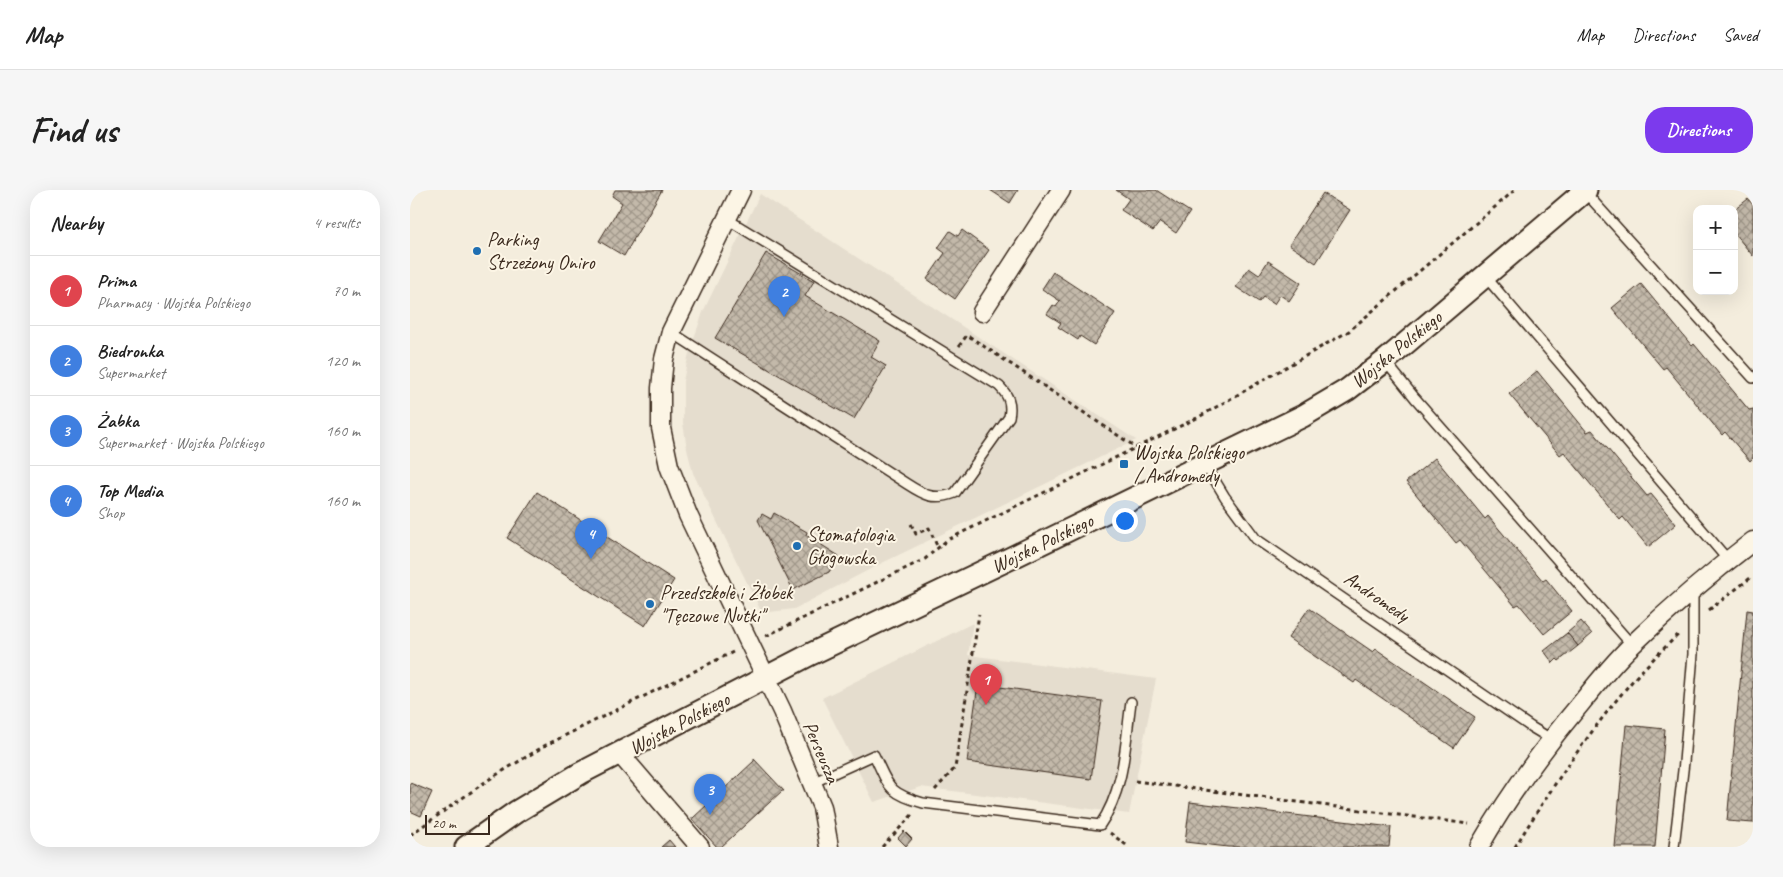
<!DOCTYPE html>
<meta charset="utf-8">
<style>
:root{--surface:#fff;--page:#f6f6f6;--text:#222;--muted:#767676;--line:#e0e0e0;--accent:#7c3aed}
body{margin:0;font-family:Caveat,sans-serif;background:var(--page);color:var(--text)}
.controls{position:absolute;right:15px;top:15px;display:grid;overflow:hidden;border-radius:10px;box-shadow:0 5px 20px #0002}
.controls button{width:45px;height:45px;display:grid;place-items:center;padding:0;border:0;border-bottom:1px solid var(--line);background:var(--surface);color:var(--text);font:25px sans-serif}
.scale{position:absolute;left:15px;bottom:12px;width:65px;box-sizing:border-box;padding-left:5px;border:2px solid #3b2a1e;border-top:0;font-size:14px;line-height:18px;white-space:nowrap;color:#3b2a1e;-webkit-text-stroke:4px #fcf5e5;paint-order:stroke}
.you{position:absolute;left:714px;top:330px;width:18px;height:18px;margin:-12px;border:4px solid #fff;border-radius:50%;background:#1a73e8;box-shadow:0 0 0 8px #1a73e833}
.badge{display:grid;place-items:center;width:32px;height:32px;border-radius:50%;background:var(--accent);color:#fff;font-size:16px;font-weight:700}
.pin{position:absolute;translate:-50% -41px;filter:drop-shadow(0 1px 2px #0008)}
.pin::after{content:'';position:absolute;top:26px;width:18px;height:15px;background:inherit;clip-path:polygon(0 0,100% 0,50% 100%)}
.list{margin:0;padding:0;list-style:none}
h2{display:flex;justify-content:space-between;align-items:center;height:65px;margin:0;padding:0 20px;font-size:21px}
h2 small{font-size:16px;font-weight:400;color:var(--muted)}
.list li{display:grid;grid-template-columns:32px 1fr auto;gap:15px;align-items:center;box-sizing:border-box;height:70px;padding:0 20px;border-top:1px solid var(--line)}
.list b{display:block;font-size:19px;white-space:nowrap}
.list p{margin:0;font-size:16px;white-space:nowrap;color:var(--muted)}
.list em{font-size:16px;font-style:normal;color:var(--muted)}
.map{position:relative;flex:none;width:1343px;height:657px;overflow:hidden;border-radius:20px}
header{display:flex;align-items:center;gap:30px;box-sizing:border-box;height:70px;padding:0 25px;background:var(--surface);border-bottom:1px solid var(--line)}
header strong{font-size:24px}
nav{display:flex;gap:28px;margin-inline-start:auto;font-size:18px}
.intro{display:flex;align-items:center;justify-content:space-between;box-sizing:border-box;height:120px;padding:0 30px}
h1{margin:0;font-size:35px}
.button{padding:12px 22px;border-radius:20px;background:var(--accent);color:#fff;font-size:18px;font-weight:700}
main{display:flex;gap:30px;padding:0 30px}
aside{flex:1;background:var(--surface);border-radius:20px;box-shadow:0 5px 20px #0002}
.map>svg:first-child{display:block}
.built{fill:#e5ddce}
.building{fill:url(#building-cross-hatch);stroke:#3b2a1e}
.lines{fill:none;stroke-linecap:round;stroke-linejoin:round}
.service-casing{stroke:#3b2a1e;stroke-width:12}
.minor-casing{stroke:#3b2a1e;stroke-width:21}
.tertiary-casing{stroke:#3b2a1e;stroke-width:25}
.path{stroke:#3b2a1e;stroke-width:3;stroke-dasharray:4 4;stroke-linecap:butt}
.service{stroke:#fcf5e5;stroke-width:9}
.minor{stroke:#fcf5e5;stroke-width:18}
.tertiary{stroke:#fcf5e5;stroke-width:21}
.poi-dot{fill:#1f6fb2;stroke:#fcf5e5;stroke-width:2}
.labels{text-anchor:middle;stroke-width:4;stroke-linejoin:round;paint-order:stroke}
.poi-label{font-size:20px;fill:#3b2a1e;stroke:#fcf5e5;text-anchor:start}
.street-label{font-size:20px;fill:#3b2a1e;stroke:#fcf5e5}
</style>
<header>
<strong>Map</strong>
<nav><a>Map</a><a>Directions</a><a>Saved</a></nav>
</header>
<div class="intro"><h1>Find us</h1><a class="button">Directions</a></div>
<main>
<aside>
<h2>Nearby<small>4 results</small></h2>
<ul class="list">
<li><span class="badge" style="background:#e0444e">1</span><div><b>Prima</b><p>Pharmacy · Wojska Polskiego</p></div><em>70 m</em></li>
<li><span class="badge" style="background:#3f7fe0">2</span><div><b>Biedronka</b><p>Supermarket</p></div><em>120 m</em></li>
<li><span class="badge" style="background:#3f7fe0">3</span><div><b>Żabka</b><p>Supermarket · Wojska Polskiego</p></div><em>160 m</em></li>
<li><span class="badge" style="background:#3f7fe0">4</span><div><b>Top Media</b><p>Shop</p></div><em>160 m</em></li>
</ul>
</aside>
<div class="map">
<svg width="1343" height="657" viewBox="0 0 1343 657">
<defs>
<pattern id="building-cross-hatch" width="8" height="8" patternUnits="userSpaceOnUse" patternTransform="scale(1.25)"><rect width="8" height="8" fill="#c3b9aa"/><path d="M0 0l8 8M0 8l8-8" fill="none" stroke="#a0978a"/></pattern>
</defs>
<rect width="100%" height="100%" fill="#f4eddd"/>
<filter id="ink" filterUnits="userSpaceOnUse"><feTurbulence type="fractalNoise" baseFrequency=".02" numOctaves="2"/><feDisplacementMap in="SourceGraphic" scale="10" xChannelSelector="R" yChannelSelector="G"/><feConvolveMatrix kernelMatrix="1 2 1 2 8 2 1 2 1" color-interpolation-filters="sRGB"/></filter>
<g filter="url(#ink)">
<g class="built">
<path d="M 350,4 L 726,250 L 470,374 L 384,419 L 352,423 L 283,283 L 277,259 L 273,233 L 273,191 L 279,163 L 293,122 Z"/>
<path d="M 563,433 L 558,465 L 746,489 L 719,624 L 511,597 L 464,612 L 412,508 Z"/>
</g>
<g class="building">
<path d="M 205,0 L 252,0 L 214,66 L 189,51 L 212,13 L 202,6 Z"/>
<path d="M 580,0 L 608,0 L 600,13 Z"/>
<path d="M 706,0 L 746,0 L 780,22 L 766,43 L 750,32 L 743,41 L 711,20 L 719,9 Z"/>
<path d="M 913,3 L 940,20 L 906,73 L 879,55 Z"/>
<path d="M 1338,9 L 1343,15 L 1343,66 L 1324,43 L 1324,20 Z"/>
<path d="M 552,40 L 579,60 L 545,109 L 517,89 L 535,63 L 528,58 L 540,41 L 548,46 Z"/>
<path d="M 356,63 L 404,91 L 395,106 L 470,151 L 461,167 L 476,176 L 444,229 L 305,148 Z"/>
<path d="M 858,71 L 891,93 L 879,111 L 870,105 L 864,114 L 853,107 L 849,112 L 826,97 L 839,78 L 849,85 Z"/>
<path d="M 643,82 L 705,123 L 684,155 L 670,146 L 668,150 L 648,137 L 651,133 L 637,124 L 643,115 L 646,117 L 650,111 L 632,99 Z"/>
<path d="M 1231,94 L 1282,156 L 1284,154 L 1339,220 L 1343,219 L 1343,268 L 1340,271 L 1315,242 L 1312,245 L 1256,177 L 1253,179 L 1202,118 Z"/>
<path d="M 1127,181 L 1177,242 L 1182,240 L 1237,306 L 1241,304 L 1266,334 L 1238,357 L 1213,327 L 1210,330 L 1154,262 L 1150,265 L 1099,204 Z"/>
<path d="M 1025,268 L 1075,329 L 1078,326 L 1133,391 L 1136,389 L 1162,421 L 1134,444 L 1109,414 L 1105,416 L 1050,350 L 1046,353 L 996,292 Z"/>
<path d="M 127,302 L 264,390 L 235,436 L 97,348 Z"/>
<path d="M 364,323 L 397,342 L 396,345 L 429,366 L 419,382 L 383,400 L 348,330 L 352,324 L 361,329 Z"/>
<path d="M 899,418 L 963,462 L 966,459 L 1065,527 L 1044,558 L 946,490 L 944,493 L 878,448 Z"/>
<path d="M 1337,420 L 1343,421 L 1343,633 L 1317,631 Z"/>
<path d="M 1171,431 L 1182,444 L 1168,456 L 1157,443 Z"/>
<path d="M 1157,443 L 1168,456 L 1149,471 L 1147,469 L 1143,473 L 1134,461 Z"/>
<path d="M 568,494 L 692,511 L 681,589 L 557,572 Z"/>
<path d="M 1216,535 L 1255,539 L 1245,657 L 1205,657 Z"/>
<path d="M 344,569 L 374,601 L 372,601 L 311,657 L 307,657 L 281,628 L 283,628 L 344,571 Z"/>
<path d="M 0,593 L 22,602 L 11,626 L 0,621 Z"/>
<path d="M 780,612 L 981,637 L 979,657 L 818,657 L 775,652 Z"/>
<path d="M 494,641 L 502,649 L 496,656 L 488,648 Z"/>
<path d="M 259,650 L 265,657 L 251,657 Z"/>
</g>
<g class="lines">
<g class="service-casing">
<g id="service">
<path d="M 1174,1 L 1343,188"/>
<path d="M 1075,86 L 1318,370"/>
<path d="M 261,142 L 497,294 C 514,305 524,311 545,303 L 599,227 C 602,213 598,205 589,196 L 317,29"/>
<path d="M 975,171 L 1005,208 L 1222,455"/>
<path d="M 795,274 L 815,307 L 846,349 L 1121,537 L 1141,549"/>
<path d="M 402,593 L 464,565 C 479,596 477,603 513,613 L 690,635 C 715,599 715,554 721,512"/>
<path d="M 1264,657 L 1274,572 L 1283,464 L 1283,401"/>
</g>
</g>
<g class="minor-casing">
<g id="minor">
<path d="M 331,0 L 261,142 L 254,169 L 251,198 L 251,238 L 259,276 L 278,325 L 372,521 L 412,617 L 419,657"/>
<path d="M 572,122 L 651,0"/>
<path d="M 210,564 L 290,657"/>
<path d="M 1069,657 C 1099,605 1134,557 1172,512 C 1188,492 1204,472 1222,455 C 1260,418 1301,383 1343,351"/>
</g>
</g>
<g class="tertiary-casing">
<path id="tertiary" d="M 56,657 L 106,622 L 171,583 L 401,464 L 597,370 L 893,226 L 937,200 L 975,171 L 1176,0"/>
</g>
<g class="path">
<path d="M 549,156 L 557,145 L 727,258"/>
<path d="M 501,334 L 506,344 L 519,338 L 528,358"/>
<path d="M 1299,420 L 1343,386"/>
<path d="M 356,446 L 515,369 L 536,351 L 555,341 L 787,228 L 939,141 L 1105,0"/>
<path d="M 725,591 L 1059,634"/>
<path d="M 525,600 L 545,578 L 569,424"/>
<path d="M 700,643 L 719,657"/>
<path d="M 0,645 L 78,590 L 136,555 L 323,462"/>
<path d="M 472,657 L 502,625"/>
<path d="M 1105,657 C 1141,598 1180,540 1225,488 C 1239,473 1254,458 1269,444"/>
</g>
<use href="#service" class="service"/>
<use href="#minor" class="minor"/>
<use href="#tertiary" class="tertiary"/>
</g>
</g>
<g class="poi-dot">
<circle cx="67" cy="61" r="5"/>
<rect x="709" y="269" width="10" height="10" rx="2.5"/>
<circle cx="387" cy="356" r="5"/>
<circle cx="240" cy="414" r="5"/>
</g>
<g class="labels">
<g class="poi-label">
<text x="77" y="56">Parking<tspan x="77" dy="23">Strzeżony Oniro</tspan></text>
<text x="724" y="269">Wojska Polskiego<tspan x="724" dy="23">/ Andromedy</tspan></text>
<text x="397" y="351">Stomatologia<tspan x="397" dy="23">Głogowska</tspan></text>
<text x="250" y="409">Przedszkole i Żłobek<tspan x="250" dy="23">"Tęczowe Nutki"</tspan></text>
</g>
<g class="street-label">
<text transform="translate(986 159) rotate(-39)" y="7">Wojska Polskiego</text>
<text transform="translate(632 353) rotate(-26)" y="7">Wojska Polskiego</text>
<text transform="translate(967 406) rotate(34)" y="7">Andromedy</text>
<text transform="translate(269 533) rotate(-28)" y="7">Wojska Polskiego</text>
<text transform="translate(412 562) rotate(67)" y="7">Perseusza</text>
</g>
</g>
</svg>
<div class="controls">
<button>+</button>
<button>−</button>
</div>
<div class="scale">20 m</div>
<div class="you"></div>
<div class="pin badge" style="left:576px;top:515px;background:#e0444e">1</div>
<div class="pin badge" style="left:374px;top:127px;background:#3f7fe0">2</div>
<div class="pin badge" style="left:300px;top:625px;background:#3f7fe0">3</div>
<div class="pin badge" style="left:181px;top:369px;background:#3f7fe0">4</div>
</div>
</main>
